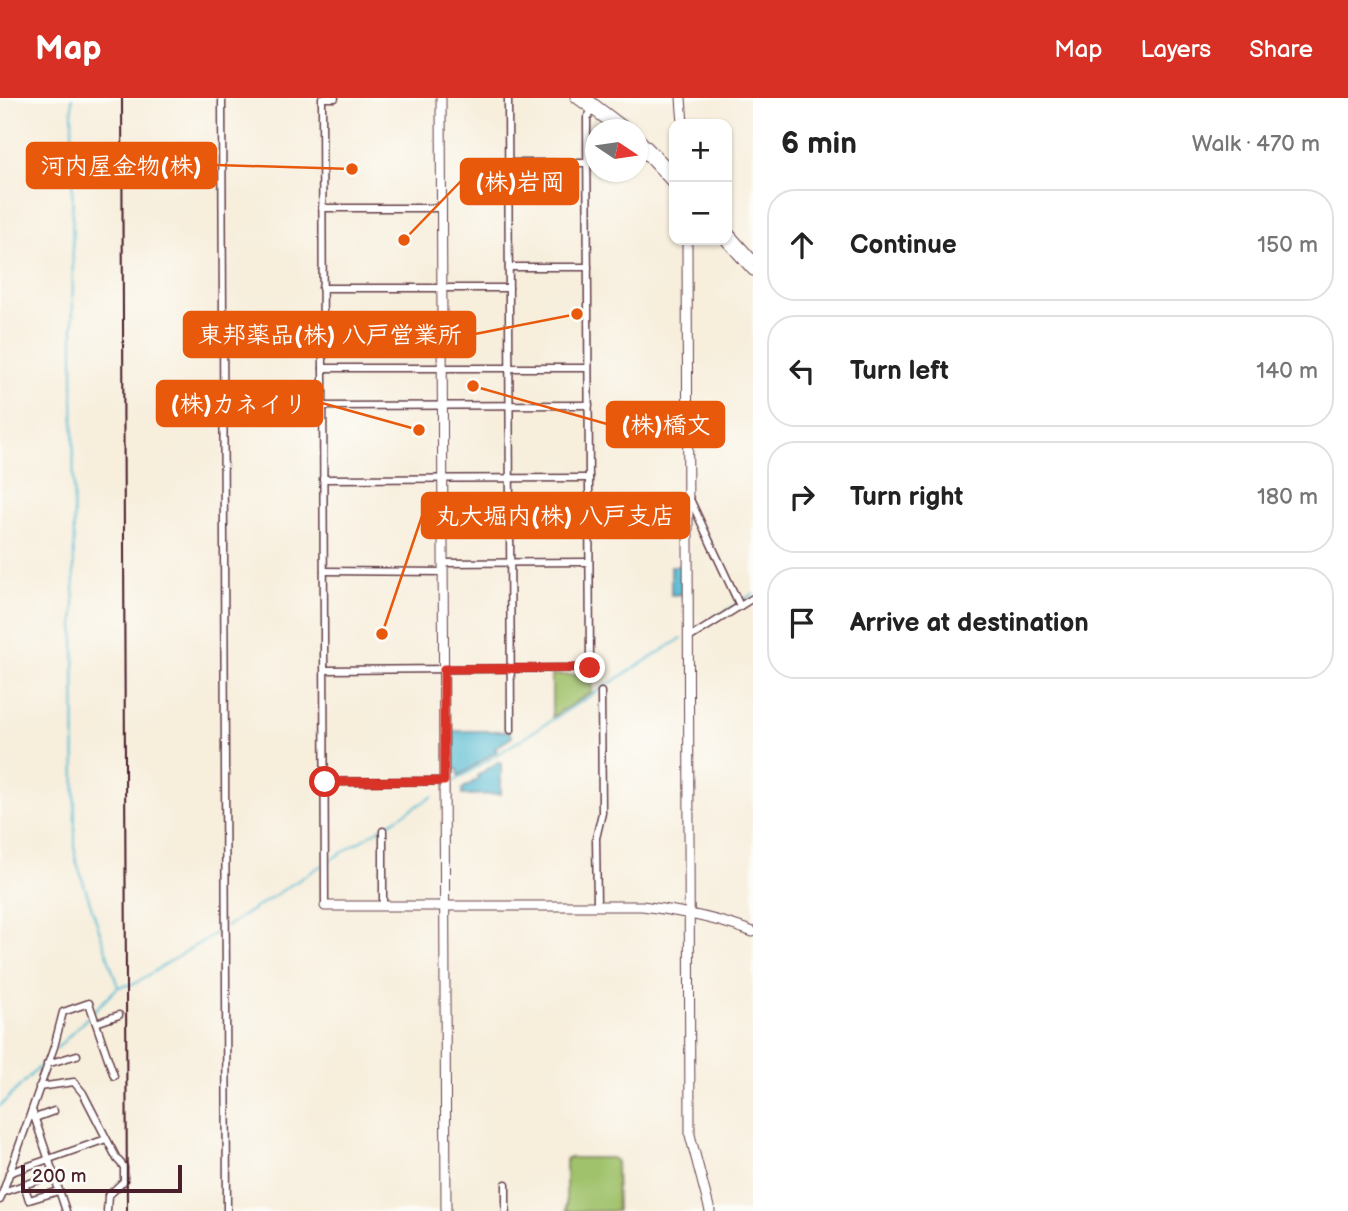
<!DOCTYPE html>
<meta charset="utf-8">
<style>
:root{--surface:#fff;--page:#f6f6f6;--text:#222;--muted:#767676;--line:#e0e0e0;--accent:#d93025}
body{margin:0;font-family:"Balsamiq Sans","Klee One",sans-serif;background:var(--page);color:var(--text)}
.controls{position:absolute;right:21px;top:21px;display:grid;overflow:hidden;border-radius:14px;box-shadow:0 2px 5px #0004}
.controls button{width:63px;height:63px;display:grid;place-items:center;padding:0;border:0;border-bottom:2px solid var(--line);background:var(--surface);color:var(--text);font:35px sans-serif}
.compass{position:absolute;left:585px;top:21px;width:63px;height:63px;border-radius:50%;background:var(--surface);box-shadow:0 2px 5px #0004;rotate:103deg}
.scale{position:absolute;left:21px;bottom:18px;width:161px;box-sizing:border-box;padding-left:7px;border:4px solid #4a1f2b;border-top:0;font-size:19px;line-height:24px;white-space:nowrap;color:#4a1f2b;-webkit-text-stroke:5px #fdfcf7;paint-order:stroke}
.stop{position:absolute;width:21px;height:21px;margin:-16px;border:5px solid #d93025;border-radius:50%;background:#fff}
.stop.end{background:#d93025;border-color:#fff;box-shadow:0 2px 7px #0008}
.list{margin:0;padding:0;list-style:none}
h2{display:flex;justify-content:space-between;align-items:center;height:91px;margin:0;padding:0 28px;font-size:30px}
h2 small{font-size:23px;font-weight:400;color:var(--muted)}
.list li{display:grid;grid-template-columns:46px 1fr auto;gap:21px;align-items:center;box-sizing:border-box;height:112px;margin:0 14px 14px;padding:0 14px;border:2px solid var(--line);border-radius:28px}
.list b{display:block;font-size:26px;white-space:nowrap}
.list em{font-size:23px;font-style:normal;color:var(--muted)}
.icon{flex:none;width:38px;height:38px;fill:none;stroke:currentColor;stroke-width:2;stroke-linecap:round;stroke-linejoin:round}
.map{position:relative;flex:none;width:753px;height:1113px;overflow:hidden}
header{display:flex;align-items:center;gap:42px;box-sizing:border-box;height:98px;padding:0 35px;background:var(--accent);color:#fff}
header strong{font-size:33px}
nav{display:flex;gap:38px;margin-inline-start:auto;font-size:24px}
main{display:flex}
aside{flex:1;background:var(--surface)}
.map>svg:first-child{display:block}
.green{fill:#a0c26c;stroke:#75704c;stroke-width:2}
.water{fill:#52b9d1;stroke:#4e6c7e;stroke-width:2}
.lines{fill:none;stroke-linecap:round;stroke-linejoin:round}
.stream{stroke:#52b9d1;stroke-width:2}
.street-casing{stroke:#643e46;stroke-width:9}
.secondary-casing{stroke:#643e46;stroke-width:11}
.street{stroke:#fff;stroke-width:6}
.secondary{stroke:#fff;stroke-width:9}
.rail{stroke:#4a1f2b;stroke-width:2}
.route{stroke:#d93025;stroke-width:9}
.leader{fill:none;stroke:#e8590c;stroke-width:2.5}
.callout-dot{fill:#e8590c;stroke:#fdfcf7;stroke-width:2.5}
.callout{fill:#e8590c;stroke:#e8590c;stroke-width:2.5}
.callout-label{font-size:24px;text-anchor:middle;font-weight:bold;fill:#fff}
</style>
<header>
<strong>Map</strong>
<nav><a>Map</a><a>Layers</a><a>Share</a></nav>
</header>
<main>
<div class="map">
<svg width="753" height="1113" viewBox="0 0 753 1113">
<rect width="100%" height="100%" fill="#fdfcf7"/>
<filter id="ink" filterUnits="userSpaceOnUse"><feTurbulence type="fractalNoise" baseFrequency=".0143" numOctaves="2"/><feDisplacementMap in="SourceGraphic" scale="14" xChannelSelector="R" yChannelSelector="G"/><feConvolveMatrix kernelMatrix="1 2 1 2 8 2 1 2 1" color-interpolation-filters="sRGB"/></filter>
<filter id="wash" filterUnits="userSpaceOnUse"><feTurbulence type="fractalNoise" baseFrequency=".00686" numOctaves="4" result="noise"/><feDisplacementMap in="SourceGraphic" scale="28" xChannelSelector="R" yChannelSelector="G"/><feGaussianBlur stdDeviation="1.57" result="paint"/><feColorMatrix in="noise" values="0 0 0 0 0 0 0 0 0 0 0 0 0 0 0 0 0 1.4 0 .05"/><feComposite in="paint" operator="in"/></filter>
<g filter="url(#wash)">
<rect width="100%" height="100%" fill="#f7eedc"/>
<g class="green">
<path d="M 552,577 L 593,577 L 592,594 L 552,619 Z"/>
<path d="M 566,1060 L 612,1060 L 616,1063 L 617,1113 L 566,1113 Z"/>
</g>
<g class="water">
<path d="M 671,468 L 684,468 L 684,496 L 671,497 Z"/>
<path d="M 453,633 L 509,633 L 512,639 L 495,650 L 497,653 L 459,678 L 458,671 L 453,671 Z"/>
<path d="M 498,664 L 501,665 L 501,696 L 462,697 L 462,691 L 478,681 L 477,678 Z"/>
</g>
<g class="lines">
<g class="stream">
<path d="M 72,0 L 75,759 L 118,889"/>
<path d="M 742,503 L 753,496"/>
<path d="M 701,529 L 737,506"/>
<path d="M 455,683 L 682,540"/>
<path d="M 327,764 L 433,698"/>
<path d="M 227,828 L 322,767"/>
<path d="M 93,914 L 118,889 L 134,886 L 222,831"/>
<path d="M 56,951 L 89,918"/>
<path d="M 0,1008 L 48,960"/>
</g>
</g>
</g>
<g filter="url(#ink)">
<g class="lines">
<g class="street-casing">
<g id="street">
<path d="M 222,0 L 227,1113"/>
<path d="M 508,0 L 511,632"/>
<path d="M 508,65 L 587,65"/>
<path d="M 322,110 L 441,110"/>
<path d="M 509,169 L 588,169"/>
<path d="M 322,190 L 509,190"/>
<path d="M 323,270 L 588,270"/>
<path d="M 323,308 L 589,307"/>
<path d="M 323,381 L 589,380"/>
<path d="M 689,399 L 740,508"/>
<path d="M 443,465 L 589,464"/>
<path d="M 324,473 L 443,474"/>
<path d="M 689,540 L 753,500"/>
<path d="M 325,572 L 590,570 L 587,20 L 594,10"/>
<path d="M 325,684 L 444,683"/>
<path d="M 383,733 L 383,808"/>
<path d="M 597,807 L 596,740 L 602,715 L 601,594"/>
<path d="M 325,808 L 322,0 L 335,0"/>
<path d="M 96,925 L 119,917"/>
<path d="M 47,966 L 77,957"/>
<path d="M 39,989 L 74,984 L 83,995 L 117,1061 L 124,1069 L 124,1083 L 108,1098 L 107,1113"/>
<path d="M 32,1012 L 66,1113"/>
<path d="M 35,1020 L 54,1013"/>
<path d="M 9,1075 L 106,1041"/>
<path d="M 24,1086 L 29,1102 L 59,1093"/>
<path d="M 506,1086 L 506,1113"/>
<path d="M 3,1094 L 54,1077"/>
<path d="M 0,1102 L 54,949 L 63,914 L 89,905 L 114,978"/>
</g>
</g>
<g class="secondary-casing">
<g id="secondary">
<path d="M 441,0 L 446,1113"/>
<path d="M 576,0 L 620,32"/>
<path d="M 587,0 L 629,32"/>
<path d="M 681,0 L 683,26"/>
<path d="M 638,39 L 674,75"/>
<path d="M 638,48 L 674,87"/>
<path d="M 727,133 L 753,162"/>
<path d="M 687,142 L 690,1037 L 710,1113"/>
<path d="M 725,142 L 753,173"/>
<path d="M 325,808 L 642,808 C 680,813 717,820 753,834"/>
</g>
</g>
<use href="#street" class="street"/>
<use href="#secondary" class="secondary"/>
<path class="rail" d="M 122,0 L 127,1113"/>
</g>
</g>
<g class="lines" filter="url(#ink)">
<path class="route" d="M 325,684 L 444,683 L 444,571 L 590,570"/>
</g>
<path class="leader" d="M352 71L216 67M404 142L461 83M577 216L475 236M419 332L322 305M473 288L607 326M382 536L422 418"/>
<g class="callout-dot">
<circle cx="352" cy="71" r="7"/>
<circle cx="404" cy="142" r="7"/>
<circle cx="577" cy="216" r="7"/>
<circle cx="419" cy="332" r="7"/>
<circle cx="473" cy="288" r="7"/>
<circle cx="382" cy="536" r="7"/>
</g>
<g class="callout">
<rect x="27" y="45" width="189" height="45" rx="7"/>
<rect x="461" y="61" width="117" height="45" rx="7"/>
<rect x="184" y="214" width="291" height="45" rx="7"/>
<rect x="157" y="283" width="165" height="45" rx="7"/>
<rect x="607" y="304" width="117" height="45" rx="7"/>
<rect x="422" y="395" width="267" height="45" rx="7"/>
</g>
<g class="callout-label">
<text x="121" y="76">河内屋金物(株)</text>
<text x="520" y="92">(株)岩岡</text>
<text x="330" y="245">東邦薬品(株) 八戸営業所</text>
<text x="239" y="314">(株)カネイリ</text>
<text x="666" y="335">(株)橋文</text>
<text x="555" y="426">丸大堀内(株) 八戸支店</text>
</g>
</svg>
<div class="controls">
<button>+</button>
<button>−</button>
</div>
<svg class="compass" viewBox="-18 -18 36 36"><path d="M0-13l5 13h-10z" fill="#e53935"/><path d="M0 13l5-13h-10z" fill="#767676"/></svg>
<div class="scale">200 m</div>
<div class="stop" style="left:325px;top:684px"></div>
<div class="stop end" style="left:590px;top:570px"></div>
</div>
<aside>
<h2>6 min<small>Walk · 470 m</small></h2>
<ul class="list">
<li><svg class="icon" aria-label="ahead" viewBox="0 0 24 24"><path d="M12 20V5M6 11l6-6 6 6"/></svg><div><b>Continue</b></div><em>150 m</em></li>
<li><svg class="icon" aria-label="left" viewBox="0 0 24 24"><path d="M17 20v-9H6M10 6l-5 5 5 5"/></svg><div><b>Turn left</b></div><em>140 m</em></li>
<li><svg class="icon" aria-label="right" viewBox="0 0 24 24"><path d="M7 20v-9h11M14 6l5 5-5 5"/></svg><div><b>Turn right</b></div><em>180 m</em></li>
<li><svg class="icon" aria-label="arrive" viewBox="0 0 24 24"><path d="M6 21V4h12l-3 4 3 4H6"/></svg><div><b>Arrive at destination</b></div></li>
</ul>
</aside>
</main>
